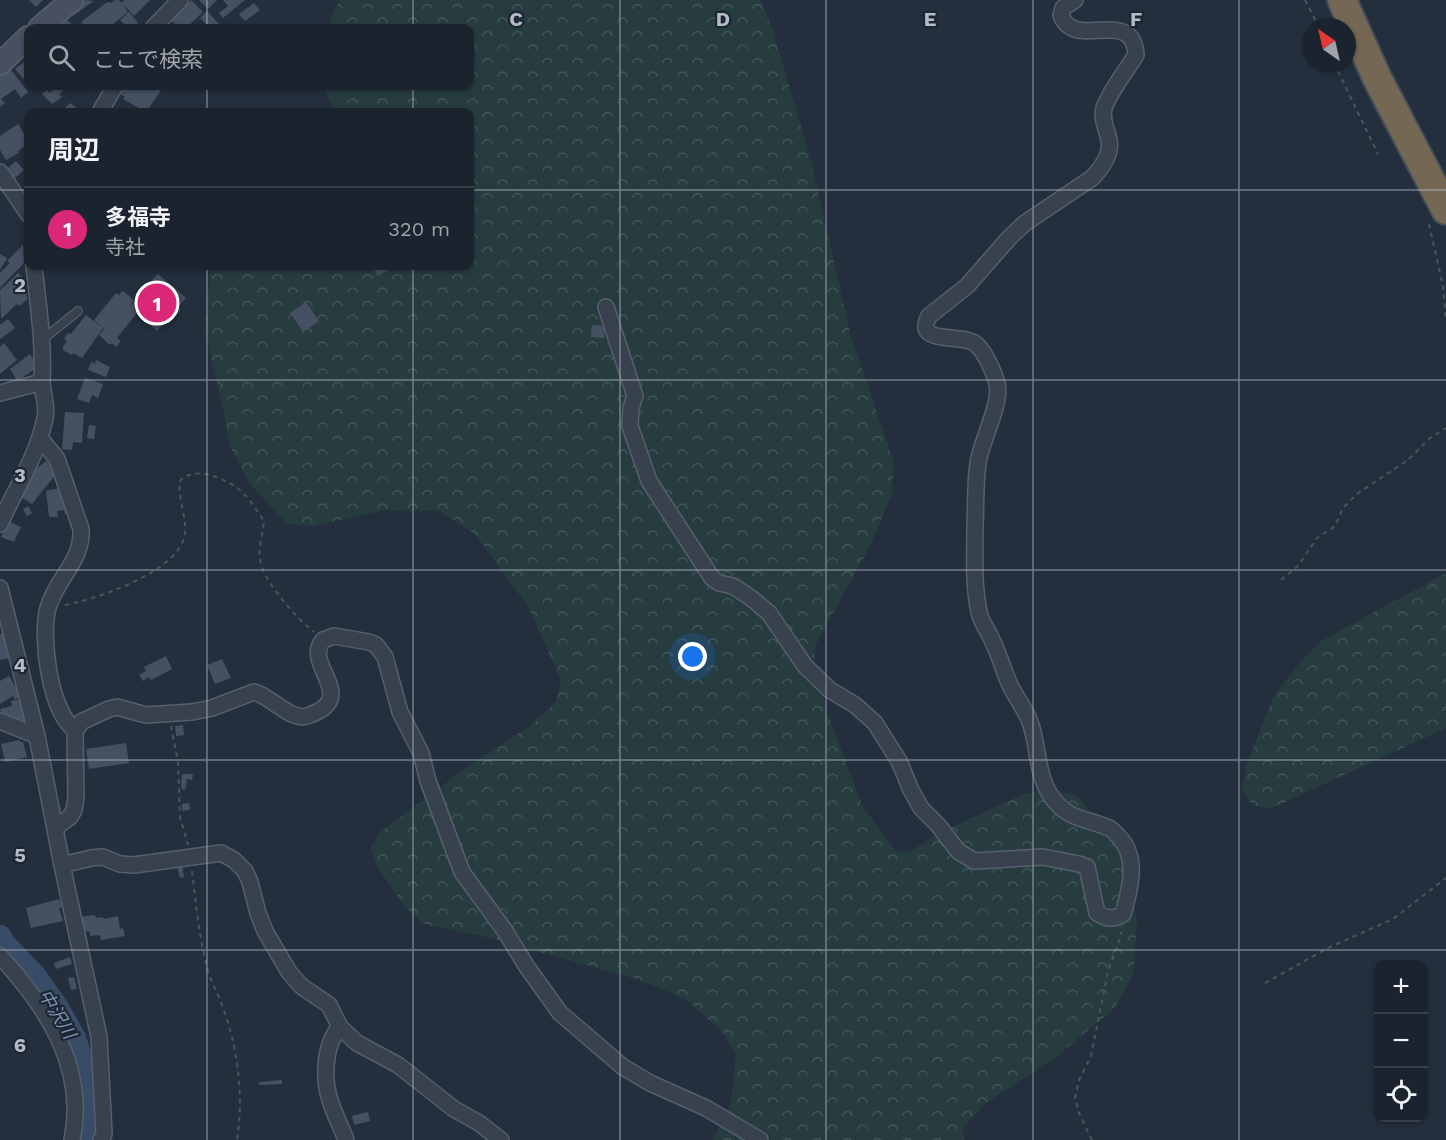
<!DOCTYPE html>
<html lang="ja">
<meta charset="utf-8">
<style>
:root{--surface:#1b232e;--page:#282f3a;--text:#f1f3f6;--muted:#a0a4aa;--line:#39404a;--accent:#db2777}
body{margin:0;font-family:"Work Sans","Noto Sans JP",sans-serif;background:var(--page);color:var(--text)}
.controls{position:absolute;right:18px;bottom:18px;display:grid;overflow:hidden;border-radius:12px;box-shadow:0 2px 4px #0004}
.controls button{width:54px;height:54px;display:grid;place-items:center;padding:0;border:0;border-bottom:2px solid var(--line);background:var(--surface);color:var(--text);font:30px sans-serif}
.compass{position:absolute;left:1302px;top:18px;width:54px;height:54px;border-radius:50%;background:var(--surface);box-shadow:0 2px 4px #0004;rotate:326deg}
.you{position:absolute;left:693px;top:657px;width:21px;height:21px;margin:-15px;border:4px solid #fff;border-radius:50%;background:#1a73e8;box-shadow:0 0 0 9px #1a73e833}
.badge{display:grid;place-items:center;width:39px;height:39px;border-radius:50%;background:var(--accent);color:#fff;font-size:20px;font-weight:700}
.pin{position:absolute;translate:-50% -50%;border:3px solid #fff;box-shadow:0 2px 6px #0006}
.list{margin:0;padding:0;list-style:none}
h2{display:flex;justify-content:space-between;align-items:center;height:78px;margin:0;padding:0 24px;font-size:26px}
h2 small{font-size:20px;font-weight:400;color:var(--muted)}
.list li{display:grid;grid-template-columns:39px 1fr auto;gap:18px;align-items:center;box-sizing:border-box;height:84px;padding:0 24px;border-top:2px solid var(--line)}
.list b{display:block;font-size:22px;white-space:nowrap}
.list p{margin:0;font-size:20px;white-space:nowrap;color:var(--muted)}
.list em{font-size:20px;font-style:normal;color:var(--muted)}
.icon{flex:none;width:33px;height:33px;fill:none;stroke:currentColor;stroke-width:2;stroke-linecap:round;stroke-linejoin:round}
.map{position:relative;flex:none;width:1446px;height:1140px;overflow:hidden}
.search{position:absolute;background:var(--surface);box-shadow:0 2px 4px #0004;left:24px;top:24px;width:450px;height:66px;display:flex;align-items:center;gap:15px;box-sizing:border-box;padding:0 21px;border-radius:12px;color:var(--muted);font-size:22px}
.panel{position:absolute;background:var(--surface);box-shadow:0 2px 4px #0004;left:24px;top:108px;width:450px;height:162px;border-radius:12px}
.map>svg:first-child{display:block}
.forest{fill:url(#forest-crowns)}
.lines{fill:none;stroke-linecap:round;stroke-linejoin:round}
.river{stroke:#394c67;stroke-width:24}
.building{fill:#455162}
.service-casing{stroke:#565f6c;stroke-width:10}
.minor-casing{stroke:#565f6c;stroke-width:18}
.secondary-casing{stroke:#565f6c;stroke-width:24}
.motorway-casing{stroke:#434c59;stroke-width:32}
.path{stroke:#44595c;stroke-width:2;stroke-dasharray:4.5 4.5;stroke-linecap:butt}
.service{stroke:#38414e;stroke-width:8}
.minor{stroke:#38414e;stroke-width:15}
.secondary{stroke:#465061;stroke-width:21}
.motorway{stroke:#746855;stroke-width:28}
.grid{fill:none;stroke:#b4bcc9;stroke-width:1.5;stroke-opacity:0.55}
.labels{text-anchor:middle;stroke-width:4.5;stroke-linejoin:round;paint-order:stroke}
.water-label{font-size:18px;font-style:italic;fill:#7c92b1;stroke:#1d2633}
.grid-label{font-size:20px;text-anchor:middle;font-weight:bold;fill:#b4bcc9;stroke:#1d2633;stroke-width:4.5;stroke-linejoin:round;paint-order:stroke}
</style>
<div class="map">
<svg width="1446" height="1140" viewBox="0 0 1446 1140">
<defs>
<pattern id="forest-crowns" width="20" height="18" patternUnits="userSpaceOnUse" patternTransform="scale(1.5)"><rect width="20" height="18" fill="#263c3f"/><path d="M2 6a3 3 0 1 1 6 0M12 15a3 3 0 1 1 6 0" fill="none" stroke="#435659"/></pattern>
</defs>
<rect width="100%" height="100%" fill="#242f3e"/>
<g class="forest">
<path d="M 340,0 L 760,0 L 772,28 L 810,157 L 851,336 L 894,463 L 892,493 L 871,544 L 814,648 L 816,672 L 827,712 L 863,807 L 897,853 L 909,852 L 940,833 L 1021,795 L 1046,789 L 1076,795 L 1100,822 L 1124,861 L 1137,921 L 1133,976 L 1113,1010 L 1057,1056 L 986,1103 L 963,1127 L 964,1140 L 713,1140 L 731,1102 L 736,1055 L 724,1034 L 686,999 L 640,980 L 482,936 L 424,924 L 405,907 L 389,884 L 376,864 L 371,848 L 380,832 L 470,765 L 530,726 L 556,702 L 561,680 L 529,608 L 475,534 L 439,511 L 386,510 L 312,526 L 287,524 L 250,484 L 229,445 L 225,417 L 205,332 L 210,269 L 217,266 L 470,266 L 470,112 L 337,112 L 321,86 L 470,86 L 470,28 L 329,28 L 333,12 Z"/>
<path d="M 1446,573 L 1446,728 L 1270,809 L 1252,805 L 1242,789 L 1246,766 L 1274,695 L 1298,665 L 1321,641 Z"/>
</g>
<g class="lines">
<path class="river" d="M 0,937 L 3,943 L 35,977 L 57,1008 L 74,1038 L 85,1072 L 88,1140"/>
</g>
<g class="building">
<path d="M 29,0 L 43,0 L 36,7 Z"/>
<path d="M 84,0 L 94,1 L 73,16 L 70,10 Z"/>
<path d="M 115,0 L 119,0 L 121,3 L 124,0 L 150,0 L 134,16 L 123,4 L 128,12 L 108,28 L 87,28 L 81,22 L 106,3 L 109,2 L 111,3 Z"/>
<path d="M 191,0 L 203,12 L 186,28 L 179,28 L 171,20 Z"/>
<path d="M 199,0 L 217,0 L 208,9 Z"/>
<path d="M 223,0 L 245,0 L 223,18 L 219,13 L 228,6 Z"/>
<path d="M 254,3 L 260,10 L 245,21 L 239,14 Z"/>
<path d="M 207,11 L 219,24 L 215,28 L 210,28 L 200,18 Z"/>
<path d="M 129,12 L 138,23 L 132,28 L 128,28 L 120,20 Z"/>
<path d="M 65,18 L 73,25 L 70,28 L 66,28 L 60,24 Z"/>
<path d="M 28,59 L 28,80 L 26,82 L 15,69 Z"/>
<path d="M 9,67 L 28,92 L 21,98 L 15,89 L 1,99 L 5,103 L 0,107 L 0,73 Z"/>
<path d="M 53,86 L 69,86 L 59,94 L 62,97 L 52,104 L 42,94 L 47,90 L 49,93 L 56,88 Z"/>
<path d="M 89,86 L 105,86 L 100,90 L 98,88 L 95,91 Z"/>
<path d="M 122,86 L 164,86 L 146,112 L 123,99 L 125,97 L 117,92 Z"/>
<path d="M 70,103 L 82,112 L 61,112 Z"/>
<path d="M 18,124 L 28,140 L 28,144 L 18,151 L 19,153 L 6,160 L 0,150 L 0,136 Z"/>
<path d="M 16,161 L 24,170 L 15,178 L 7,169 Z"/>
<path d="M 23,245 L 24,263 L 0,288 L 0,273 L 10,263 L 7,261 Z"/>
<path d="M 0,254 L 7,258 L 0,270 Z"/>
<path d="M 372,266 L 397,266 L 378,276 Z"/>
<path d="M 18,273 L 29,284 L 23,289 L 28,294 L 26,296 L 28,298 L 20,306 L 17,304 L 1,319 L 0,290 Z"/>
<path d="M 158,274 L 186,298 L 178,307 L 181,310 L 169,324 L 166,321 L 157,331 L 137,313 L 117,338 L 121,341 L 116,347 L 112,343 L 110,345 L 99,335 L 104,329 L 94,320 L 116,293 L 119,295 L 123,291 L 134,300 L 129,307 L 138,297 L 135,295 L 146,282 L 148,284 Z"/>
<path d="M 306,302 L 319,321 L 303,332 L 290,313 Z"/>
<path d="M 86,315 L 103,328 L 82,358 L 73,353 L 72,355 L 63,350 L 63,347 L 67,341 L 64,339 L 68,333 L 71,334 Z"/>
<path d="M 8,319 L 15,328 L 0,339 L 0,325 Z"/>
<path d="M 592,325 L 605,326 L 604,338 L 591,337 Z"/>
<path d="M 4,343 L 17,360 L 0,374 L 0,347 Z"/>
<path d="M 30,354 L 38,367 L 17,381 L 10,369 Z"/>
<path d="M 96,360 L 110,367 L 106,377 L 88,370 L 91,362 L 95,364 Z"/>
<path d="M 85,378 L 103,384 L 98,398 L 92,395 L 89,403 L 77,399 Z"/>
<path d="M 65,412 L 84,413 L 82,443 L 73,442 L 72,450 L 62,449 Z"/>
<path d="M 89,425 L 96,426 L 94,439 L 87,438 Z"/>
<path d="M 46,461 L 57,473 L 32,504 L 18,495 L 33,474 L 31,473 Z"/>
<path d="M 63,487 L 69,514 L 65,514 L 64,510 L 57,511 L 58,517 L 49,517 L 46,491 Z"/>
<path d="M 28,506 L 32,513 L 27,516 L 23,509 Z"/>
<path d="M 8,521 L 21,527 L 14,542 L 1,537 Z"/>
<path d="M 5,633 L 10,658 L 0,660 L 0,634 Z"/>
<path d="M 166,656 L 172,669 L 151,680 L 149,677 L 143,681 L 139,675 L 146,671 L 144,667 Z"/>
<path d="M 222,659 L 231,678 L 215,684 L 207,665 Z"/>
<path d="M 9,676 L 21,696 L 15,700 L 13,696 L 0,704 L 0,681 Z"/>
<path d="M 22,699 L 26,720 L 20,724 L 3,718 L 0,709 L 12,706 L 11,701 Z"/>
<path d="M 183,725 L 184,735 L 176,736 L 175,726 Z"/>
<path d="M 20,740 L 20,742 L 23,742 L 27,757 L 5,762 L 1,744 Z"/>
<path d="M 126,743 L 129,763 L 89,769 L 86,749 Z"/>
<path d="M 182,774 L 193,774 L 192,780 L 187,779 L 185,790 L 182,789 L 181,786 Z"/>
<path d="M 189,803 L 190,810 L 182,811 L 182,804 Z"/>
<path d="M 182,865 L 184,877 L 180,878 L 177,866 Z"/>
<path d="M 59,899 L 62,907 L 59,908 L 63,921 L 31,928 L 26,908 Z"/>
<path d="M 95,915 L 96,918 L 103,917 L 104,919 L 118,916 L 120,929 L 123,928 L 125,936 L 101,940 L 100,935 L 90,936 L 89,931 L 83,932 L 80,917 Z"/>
<path d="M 70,957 L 72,964 L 56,969 L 54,963 Z"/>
<path d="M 74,977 L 77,989 L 71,990 L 68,978 Z"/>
<path d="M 282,1080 L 282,1084 L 259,1085 L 259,1082 Z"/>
<path d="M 368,1112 L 370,1121 L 354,1125 L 352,1116 Z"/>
</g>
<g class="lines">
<g class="service-casing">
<path id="service" d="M 42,340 L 78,311"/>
</g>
<g class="minor-casing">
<g id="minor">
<path d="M 153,28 L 180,0"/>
<path d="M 100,112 L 115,86"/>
<path d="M 0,172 L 28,214"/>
<path d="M 606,307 L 635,396 L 631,408 L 630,426 L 649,481 L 712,578 L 719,583 L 733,586 L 751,598 L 769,613 L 805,666 L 830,690 L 855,705 L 875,723 L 899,761 L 911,790 L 921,808 L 938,825 L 958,851 L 974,861 L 1043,857 L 1079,864 L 1087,867 L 1097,913 C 1107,919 1113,920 1123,914 C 1130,889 1139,858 1119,837 C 1116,834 1112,829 1109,828 C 1086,818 1067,820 1051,796 C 1036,774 1039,747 1030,722 C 1025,709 1015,696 1009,683 C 1003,669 999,654 992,640 C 988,630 981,623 979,612 C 973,583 975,555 975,526 C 976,505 975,484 978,463 C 981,442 1002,402 997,384 C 994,372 985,352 976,344 C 963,333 913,346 929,316 L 967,286 L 1010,237 L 1025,223 L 1092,178 C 1101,169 1112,154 1109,140 C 1107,129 1101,120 1104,108 C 1110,91 1126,71 1136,55 C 1133,5 1074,52 1061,15 L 1063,8 L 1075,0"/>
<path d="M 0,393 L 42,382"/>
<path d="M 40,438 L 57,459 L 81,529 C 83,561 56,579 48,608 C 40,637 50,712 75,730"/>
<path d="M 0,524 C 15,489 38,455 45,418 C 48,405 42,393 42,381 C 44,342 38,304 34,266"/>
<path d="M 0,588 L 37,736 L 62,865 L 99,1037 L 104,1134 L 101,1140"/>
<path d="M 0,721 L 37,736"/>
<path d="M 55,828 L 70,817 L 74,810 L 76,798 L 75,732 L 81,722 L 109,709 L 117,707 L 146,715 L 192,712 L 212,708 L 254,692 C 271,696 290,721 307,716 C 362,698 302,665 323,640 L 334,636 L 369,642 L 376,645 L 385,657 L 400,712 L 421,753 L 428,781 L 462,872 L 505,931 L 527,967 L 560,1013 L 623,1067 L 650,1083 L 706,1108 L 760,1140"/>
<path d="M 62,865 L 91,858 L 103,857 L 120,864 L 134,865 L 221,853 L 234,860 L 245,871 L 250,882 L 258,913 L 265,931 L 289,972 L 301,986 L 329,1005 L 340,1027 L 357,1043 L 398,1065 L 454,1109 L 479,1123 L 501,1140"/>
<path d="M 0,956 C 47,1007 87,1068 72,1140"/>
<path d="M 340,1027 C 324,1044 323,1079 330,1100 C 334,1114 341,1126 346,1140"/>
</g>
</g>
<g class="secondary-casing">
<g id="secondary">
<path d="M 39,28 L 72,0"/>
<path d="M 0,64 L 28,37"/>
</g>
</g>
<g class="motorway-casing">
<path id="motorway" d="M 1342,0 L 1377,78 L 1446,210"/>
</g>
<g class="path">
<path d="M 1305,0 L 1319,27"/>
<path d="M 1334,63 L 1378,154"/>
<path d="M 1429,224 L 1443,286 L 1446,321"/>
<path d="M 1281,580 L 1298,566 L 1317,538 L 1335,526 L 1343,508 L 1358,493 L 1408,460 L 1430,438 L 1446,428"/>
<path d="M 65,605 C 97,599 170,574 183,541 C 190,523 177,500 180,481 C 194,465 226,478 241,491 C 250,499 257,511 264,521 C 263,534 258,547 260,559 C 262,580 297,619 314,632"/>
<path d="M 171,726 L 178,762 L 180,817 L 188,845"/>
<path d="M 192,871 C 196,904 199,938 208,971 C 211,981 216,990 220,1000 C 238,1045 244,1094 237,1140"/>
<path d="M 1265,983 L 1328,948 L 1393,919 L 1446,878"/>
<path d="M 1092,1140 L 1079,1113 L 1075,1098 L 1079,1080 L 1091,1056 L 1108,971 L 1119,941 L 1121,932"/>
</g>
<use href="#service" class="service"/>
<use href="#minor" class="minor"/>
<use href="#secondary" class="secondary"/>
<use href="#motorway" class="motorway"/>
</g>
<path class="grid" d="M 207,0 L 207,28M 413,0 L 413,28M 620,0 L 620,1140M 826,0 L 826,1140M 1033,0 L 1033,1140M 1239,0 L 1239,1140M 207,86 L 207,112M 413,86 L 413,112M 0,190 L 28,190M 470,190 L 1446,190M 207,266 L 207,1140M 413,266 L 413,1140M 0,380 L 1446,380M 0,570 L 1446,570M 0,760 L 1446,760M 0,950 L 1446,950"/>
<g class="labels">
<g class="water-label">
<text transform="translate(57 1014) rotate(59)" y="6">中沢川</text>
</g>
</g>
<g class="grid-label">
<text x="516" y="26">C</text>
<text x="723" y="26">D</text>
<text x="930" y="26">E</text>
<text x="1136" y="26">F</text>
<text x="20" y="292">2</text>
<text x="20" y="482">3</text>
<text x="20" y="672">4</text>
<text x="20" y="862">5</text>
<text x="20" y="1052">6</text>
</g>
</svg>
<div class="controls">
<button>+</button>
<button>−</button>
<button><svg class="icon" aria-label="locate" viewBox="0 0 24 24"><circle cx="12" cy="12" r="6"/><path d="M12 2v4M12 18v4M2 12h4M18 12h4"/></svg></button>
</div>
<svg class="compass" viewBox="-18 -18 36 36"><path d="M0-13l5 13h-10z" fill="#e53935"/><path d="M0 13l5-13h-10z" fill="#a0a4aa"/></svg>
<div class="you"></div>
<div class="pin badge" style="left:157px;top:303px">1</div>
<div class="search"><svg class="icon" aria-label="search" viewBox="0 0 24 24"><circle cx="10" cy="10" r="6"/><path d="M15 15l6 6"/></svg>ここで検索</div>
<section class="panel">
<h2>周辺<small></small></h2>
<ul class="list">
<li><span class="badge">1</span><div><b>多福寺</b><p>寺社</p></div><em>320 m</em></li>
</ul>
</section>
</div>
